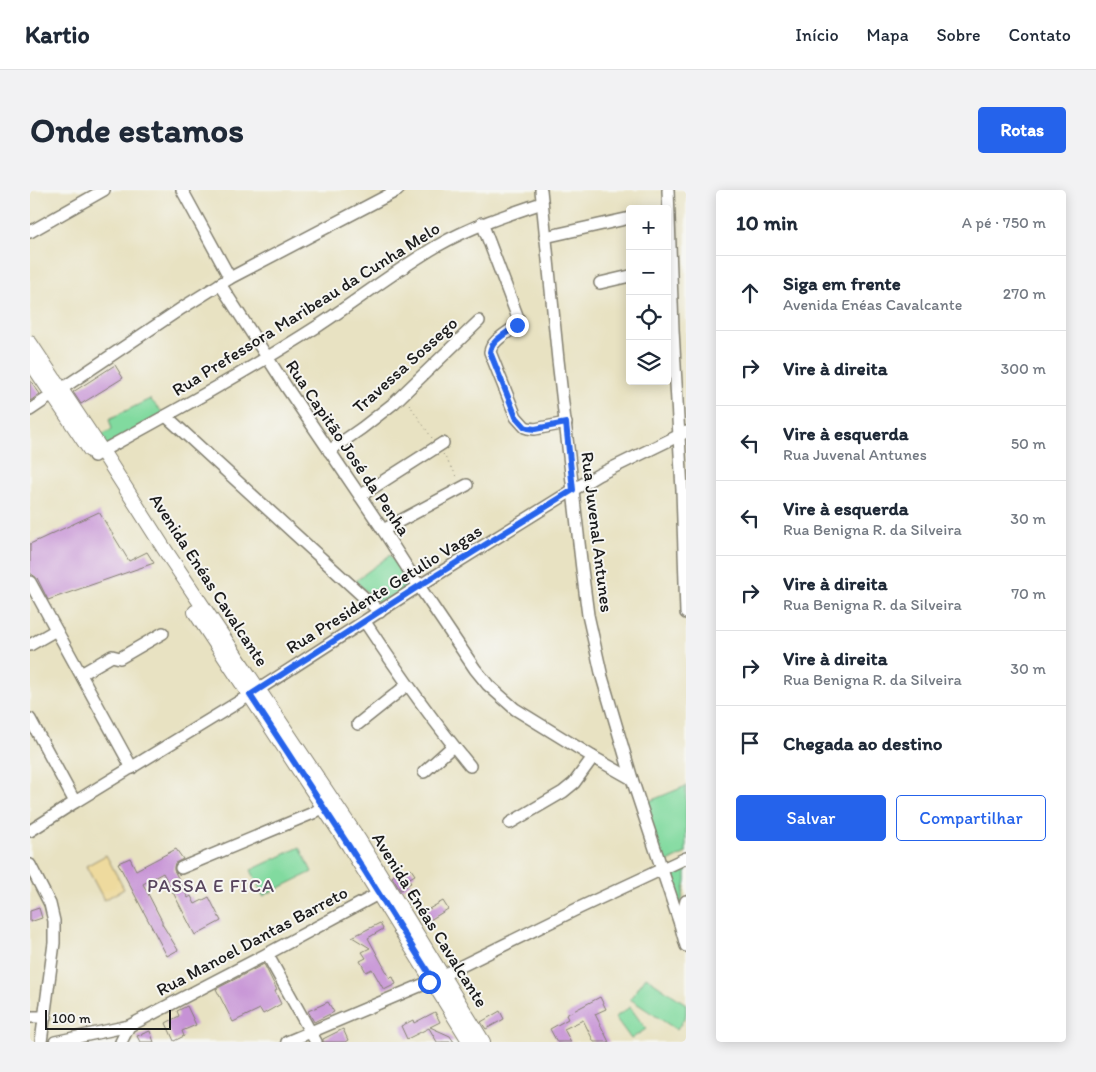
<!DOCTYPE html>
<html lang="pt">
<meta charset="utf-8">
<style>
:root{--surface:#fff;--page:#f2f2f3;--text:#1f2937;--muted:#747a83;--line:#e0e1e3;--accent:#2563eb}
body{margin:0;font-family:Itim,sans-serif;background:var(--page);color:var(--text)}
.controls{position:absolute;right:15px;top:15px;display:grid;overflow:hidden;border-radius:5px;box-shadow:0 2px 12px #0003}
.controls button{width:45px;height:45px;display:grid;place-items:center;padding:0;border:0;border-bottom:1px solid var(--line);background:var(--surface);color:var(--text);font:25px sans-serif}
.scale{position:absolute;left:15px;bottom:12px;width:126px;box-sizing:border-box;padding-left:5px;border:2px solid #1c1c1c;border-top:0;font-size:14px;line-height:18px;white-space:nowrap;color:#1c1c1c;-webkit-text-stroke:4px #f6f6f2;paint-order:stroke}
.stop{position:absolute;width:15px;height:15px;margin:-11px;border:4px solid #2563eb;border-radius:50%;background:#fff}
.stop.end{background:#2563eb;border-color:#fff;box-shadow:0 1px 5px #0008}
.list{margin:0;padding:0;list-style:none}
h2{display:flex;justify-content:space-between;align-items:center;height:65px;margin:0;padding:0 20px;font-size:21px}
h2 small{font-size:16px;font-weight:400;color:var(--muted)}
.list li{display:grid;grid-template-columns:32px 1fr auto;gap:15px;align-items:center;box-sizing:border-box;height:75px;padding:0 20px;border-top:1px solid var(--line)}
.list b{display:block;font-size:19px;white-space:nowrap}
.list p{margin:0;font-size:16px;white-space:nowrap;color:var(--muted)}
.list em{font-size:16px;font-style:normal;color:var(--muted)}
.actions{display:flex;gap:10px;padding:15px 20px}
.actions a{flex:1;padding:11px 0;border:1px solid var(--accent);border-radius:5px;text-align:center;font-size:18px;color:var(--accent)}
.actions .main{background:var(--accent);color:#fff}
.icon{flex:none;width:28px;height:28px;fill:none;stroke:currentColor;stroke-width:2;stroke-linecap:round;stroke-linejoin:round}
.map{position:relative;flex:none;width:656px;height:852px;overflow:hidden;border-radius:5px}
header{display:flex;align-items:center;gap:30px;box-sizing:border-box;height:70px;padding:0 25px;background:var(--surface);border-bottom:1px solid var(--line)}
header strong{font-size:24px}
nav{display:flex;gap:28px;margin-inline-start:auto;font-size:18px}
.intro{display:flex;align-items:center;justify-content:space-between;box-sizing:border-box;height:120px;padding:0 30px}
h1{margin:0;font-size:35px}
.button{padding:12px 22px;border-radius:5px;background:var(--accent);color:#fff;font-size:18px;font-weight:700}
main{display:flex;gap:30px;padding:0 30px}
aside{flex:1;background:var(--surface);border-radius:5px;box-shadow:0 2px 12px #0003}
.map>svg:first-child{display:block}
.green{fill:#81da9f;stroke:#4e7b5e}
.sand{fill:#eeda9e;stroke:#857b5d}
.building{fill:#c692d5}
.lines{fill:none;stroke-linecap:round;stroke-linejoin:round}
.minor-casing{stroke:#827f6f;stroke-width:14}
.major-casing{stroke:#827f6f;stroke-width:16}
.path{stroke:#827f6f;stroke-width:1;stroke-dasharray:1 4;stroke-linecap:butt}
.minor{stroke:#fff;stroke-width:11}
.major{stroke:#fff;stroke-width:14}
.route{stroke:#2563eb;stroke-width:6}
.labels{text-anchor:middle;stroke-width:4;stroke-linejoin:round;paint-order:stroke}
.street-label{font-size:18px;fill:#1c1c1c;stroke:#f6f6f2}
.neighbourhood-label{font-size:19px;letter-spacing:1px;fill:#58455d;stroke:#f6f6f2}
</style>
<header>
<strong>Kartio</strong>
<nav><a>Início</a><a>Mapa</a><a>Sobre</a><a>Contato</a></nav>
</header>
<div class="intro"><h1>Onde estamos</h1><a class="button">Rotas</a></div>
<main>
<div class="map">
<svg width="656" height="852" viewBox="0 0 656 852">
<rect width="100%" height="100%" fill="#f6f6f2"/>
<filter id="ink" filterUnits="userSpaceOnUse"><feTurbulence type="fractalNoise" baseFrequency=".02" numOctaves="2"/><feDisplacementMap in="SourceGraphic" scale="10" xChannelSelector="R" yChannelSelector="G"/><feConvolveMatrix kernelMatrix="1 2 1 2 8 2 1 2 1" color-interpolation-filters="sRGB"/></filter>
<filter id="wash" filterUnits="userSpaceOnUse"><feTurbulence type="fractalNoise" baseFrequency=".0096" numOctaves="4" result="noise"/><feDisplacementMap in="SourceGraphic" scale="20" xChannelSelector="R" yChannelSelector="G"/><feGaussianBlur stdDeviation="1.12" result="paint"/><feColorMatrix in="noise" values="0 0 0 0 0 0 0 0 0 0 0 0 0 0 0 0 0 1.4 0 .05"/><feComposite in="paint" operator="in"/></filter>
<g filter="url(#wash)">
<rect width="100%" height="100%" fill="#e8e2c2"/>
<g class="green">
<path d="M 120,209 L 134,224 L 76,257 L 69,247 L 82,239 L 79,229 Z"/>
<path d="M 360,365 L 382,396 L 351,415 L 325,391 Z"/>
<path d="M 656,596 L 656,663 L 634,674 L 615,613 Z"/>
<path d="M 270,657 L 282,682 L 233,706 L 221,680 Z"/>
<path d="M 656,673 L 656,691 L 650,718 L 638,682 Z"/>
<path d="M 616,787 L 656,814 L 656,825 L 647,840 L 600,809 Z"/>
<path d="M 600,817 L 616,839 L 601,849 L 585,827 Z"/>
</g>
<path class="sand" d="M 76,665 L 94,699 L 74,710 L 56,676 Z"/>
<g id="blocks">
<g class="building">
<path d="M 85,175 L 93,188 L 51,214 L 43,202 Z"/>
<path d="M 0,190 L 10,204 L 0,211 Z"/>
<path d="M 69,322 L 99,371 L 117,362 L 124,373 L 18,410 L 7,388 L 0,383 L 0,354 Z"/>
<path d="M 146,659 L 153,669 L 145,673 L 144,677 L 144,680 L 158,708 L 161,706 L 165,714 L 179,707 L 191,731 L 165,745 L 133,683 L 113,694 L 132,731 L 132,734 L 148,760 L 137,766 L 88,673 L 100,668 L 106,680 Z"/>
<path d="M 381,679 L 385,685 L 378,689 L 381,693 L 370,700 L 362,687 L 367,683 L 369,687 Z"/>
<path d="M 413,711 L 418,719 L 395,733 L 390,724 Z"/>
<path d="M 9,718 L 12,728 L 0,732 L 0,721 Z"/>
<path d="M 350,733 L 353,739 L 338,748 L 360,788 L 363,787 L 366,794 L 354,800 L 342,779 L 336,782 L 330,771 L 336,768 L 332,762 L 340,758 L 322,747 Z"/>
<path d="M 234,774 L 247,800 L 245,801 L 251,814 L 233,824 L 230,819 L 203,832 L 186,799 Z"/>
<path d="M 570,807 L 576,819 L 565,824 L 579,852 L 564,852 L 553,830 L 534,839 L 541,852 L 527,852 L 520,839 L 538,829 L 536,825 Z"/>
<path d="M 298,812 L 304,822 L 284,832 L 278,821 Z"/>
<path d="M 157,816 L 166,835 L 152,841 L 154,846 L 144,851 L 136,833 L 149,826 L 147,821 Z"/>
<path d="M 470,821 L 474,829 L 456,839 L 451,832 Z"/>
<path d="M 405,822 L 410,832 L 400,837 L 420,846 L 424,852 L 407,852 L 399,838 L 377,849 L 371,836 L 383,830 L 384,833 Z"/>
<path d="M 313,839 L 318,850 L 315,852 L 293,852 L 293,849 Z"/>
<path d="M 120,841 L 124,852 L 110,852 L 107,846 Z"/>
</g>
</g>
</g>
<g filter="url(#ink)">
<use href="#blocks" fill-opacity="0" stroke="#827f6f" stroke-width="1"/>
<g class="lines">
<g class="minor-casing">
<g id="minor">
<path d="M 152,0 L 200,88"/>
<path d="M 511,0 L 528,170 L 552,379 L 558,425 L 572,487 L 602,589 L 650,734 L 656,756"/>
<path d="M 638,0 L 643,140 L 652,300 L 656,423"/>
<path d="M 452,33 L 488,128 L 487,135 C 478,143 462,150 460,162 L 486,227 L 495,237 L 498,238 L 505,239 L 536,233"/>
<path d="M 0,42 L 74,0"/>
<path d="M 515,47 L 600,28"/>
<path d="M 570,93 L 600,86"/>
<path d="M 190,94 L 257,198 L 353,340 L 389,396 L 445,479 L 458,495 L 485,519 L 563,567 L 602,589"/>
<path d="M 0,220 L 152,118 L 200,88 L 368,0"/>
<path d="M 136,226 L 350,422"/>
<path d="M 299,261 L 332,238 L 364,213 L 449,131"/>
<path d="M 64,266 L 72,261 C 145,221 218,181 288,136 C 328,110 366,80 407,56 C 440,37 476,25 512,13"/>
<path d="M 330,306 L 413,253"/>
<path d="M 353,340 L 437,295"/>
<path d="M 0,392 L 102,578"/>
<path d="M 335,432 C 368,482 402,530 440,576"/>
<path d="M 0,455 L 26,440"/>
<path d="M 51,484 L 82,466 L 90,468 L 133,443"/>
<path d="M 0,529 L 45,612"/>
<path d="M 328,534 L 377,495"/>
<path d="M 394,582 L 423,556"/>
<path d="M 480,633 L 533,602 L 544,593 L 563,567"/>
<path d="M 0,641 L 45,612 L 220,505 L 389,396 L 543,300 L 568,285 L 656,242"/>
<path d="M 0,675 L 20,714 L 24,731 L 24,753 L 11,852"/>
<path d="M 151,678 L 283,623 L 293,617"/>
<path d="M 650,734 L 656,711"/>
<path d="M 237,764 L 286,852"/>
<path d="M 0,827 L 15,827"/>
<path d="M 25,852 L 99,836 L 237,764 L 348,704"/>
<path d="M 91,852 L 99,836"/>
<path d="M 257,852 L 399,792 L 549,718 L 656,668"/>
</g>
</g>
<g class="major-casing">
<g id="major">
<path d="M 0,153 L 72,261 L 133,357 L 329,650 L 453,852"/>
<path d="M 0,171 L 60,260"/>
<path d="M 165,422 L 319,656 L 440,852"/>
</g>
</g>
<g class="path">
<path d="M 379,214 L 402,248"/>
<path d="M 413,264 L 428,288"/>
</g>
<use href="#minor" class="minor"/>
<use href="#major" class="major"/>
</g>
</g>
<g class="lines" filter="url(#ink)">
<path class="route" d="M 399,792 L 402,790 L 400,785 L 319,656 L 220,505 L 389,396 L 543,300 L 536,233 L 505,239 L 498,238 L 495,237 L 486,227 L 460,162 C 462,149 478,143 487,135"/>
</g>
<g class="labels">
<g class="street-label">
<text transform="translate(276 119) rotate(-32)" y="6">Rua Prefessora Maribeau da Cunha Melo</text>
<text transform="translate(375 175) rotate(-42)" y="6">Travessa Sossego</text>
<text transform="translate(318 258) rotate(56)" y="6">Rua Capitão José da Penha</text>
<text transform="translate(567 342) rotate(83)" y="6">Rua Juvenal Antunes</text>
<text transform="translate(179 390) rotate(57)" y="6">Avenida Enéas Cavalcante</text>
<text transform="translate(354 399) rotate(-32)" y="6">Rua Presidente Getulio Vagas</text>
<text transform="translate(400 730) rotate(58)" y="6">Avenida Enéas Cavalcante</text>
<text transform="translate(222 751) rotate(-28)" y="6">Rua Manoel Dantas Barreto</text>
</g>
<g class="neighbourhood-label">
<text x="181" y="702">PASSA E FICA</text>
</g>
</g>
</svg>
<div class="controls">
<button>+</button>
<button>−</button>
<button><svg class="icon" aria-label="locate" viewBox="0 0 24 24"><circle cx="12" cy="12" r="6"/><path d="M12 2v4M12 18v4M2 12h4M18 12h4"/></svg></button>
<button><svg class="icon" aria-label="layers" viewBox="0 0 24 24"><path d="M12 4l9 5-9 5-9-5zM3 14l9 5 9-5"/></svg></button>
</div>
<div class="scale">100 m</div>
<div class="stop" style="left:399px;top:792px"></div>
<div class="stop end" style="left:487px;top:135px"></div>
</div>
<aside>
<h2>10 min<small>A pé · 750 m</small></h2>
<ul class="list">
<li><svg class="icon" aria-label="ahead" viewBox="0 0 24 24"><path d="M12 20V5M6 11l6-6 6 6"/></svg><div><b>Siga em frente</b><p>Avenida Enéas Cavalcante</p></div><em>270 m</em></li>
<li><svg class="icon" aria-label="right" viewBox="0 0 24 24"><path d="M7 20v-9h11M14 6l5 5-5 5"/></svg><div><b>Vire à direita</b></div><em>300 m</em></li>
<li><svg class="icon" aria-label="left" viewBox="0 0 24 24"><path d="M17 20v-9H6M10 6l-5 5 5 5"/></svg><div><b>Vire à esquerda</b><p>Rua Juvenal Antunes</p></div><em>50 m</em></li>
<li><svg class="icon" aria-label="left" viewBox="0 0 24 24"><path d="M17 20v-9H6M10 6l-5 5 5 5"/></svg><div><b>Vire à esquerda</b><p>Rua Benigna R. da Silveira</p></div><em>30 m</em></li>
<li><svg class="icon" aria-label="right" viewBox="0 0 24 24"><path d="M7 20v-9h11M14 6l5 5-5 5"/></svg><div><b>Vire à direita</b><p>Rua Benigna R. da Silveira</p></div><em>70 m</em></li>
<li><svg class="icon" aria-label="right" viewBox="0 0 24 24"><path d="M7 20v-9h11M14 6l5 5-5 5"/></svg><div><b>Vire à direita</b><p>Rua Benigna R. da Silveira</p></div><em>30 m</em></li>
<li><svg class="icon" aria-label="arrive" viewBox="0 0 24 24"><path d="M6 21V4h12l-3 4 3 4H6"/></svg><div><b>Chegada ao destino</b></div></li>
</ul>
<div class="actions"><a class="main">Salvar</a><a>Compartilhar</a></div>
</aside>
</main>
